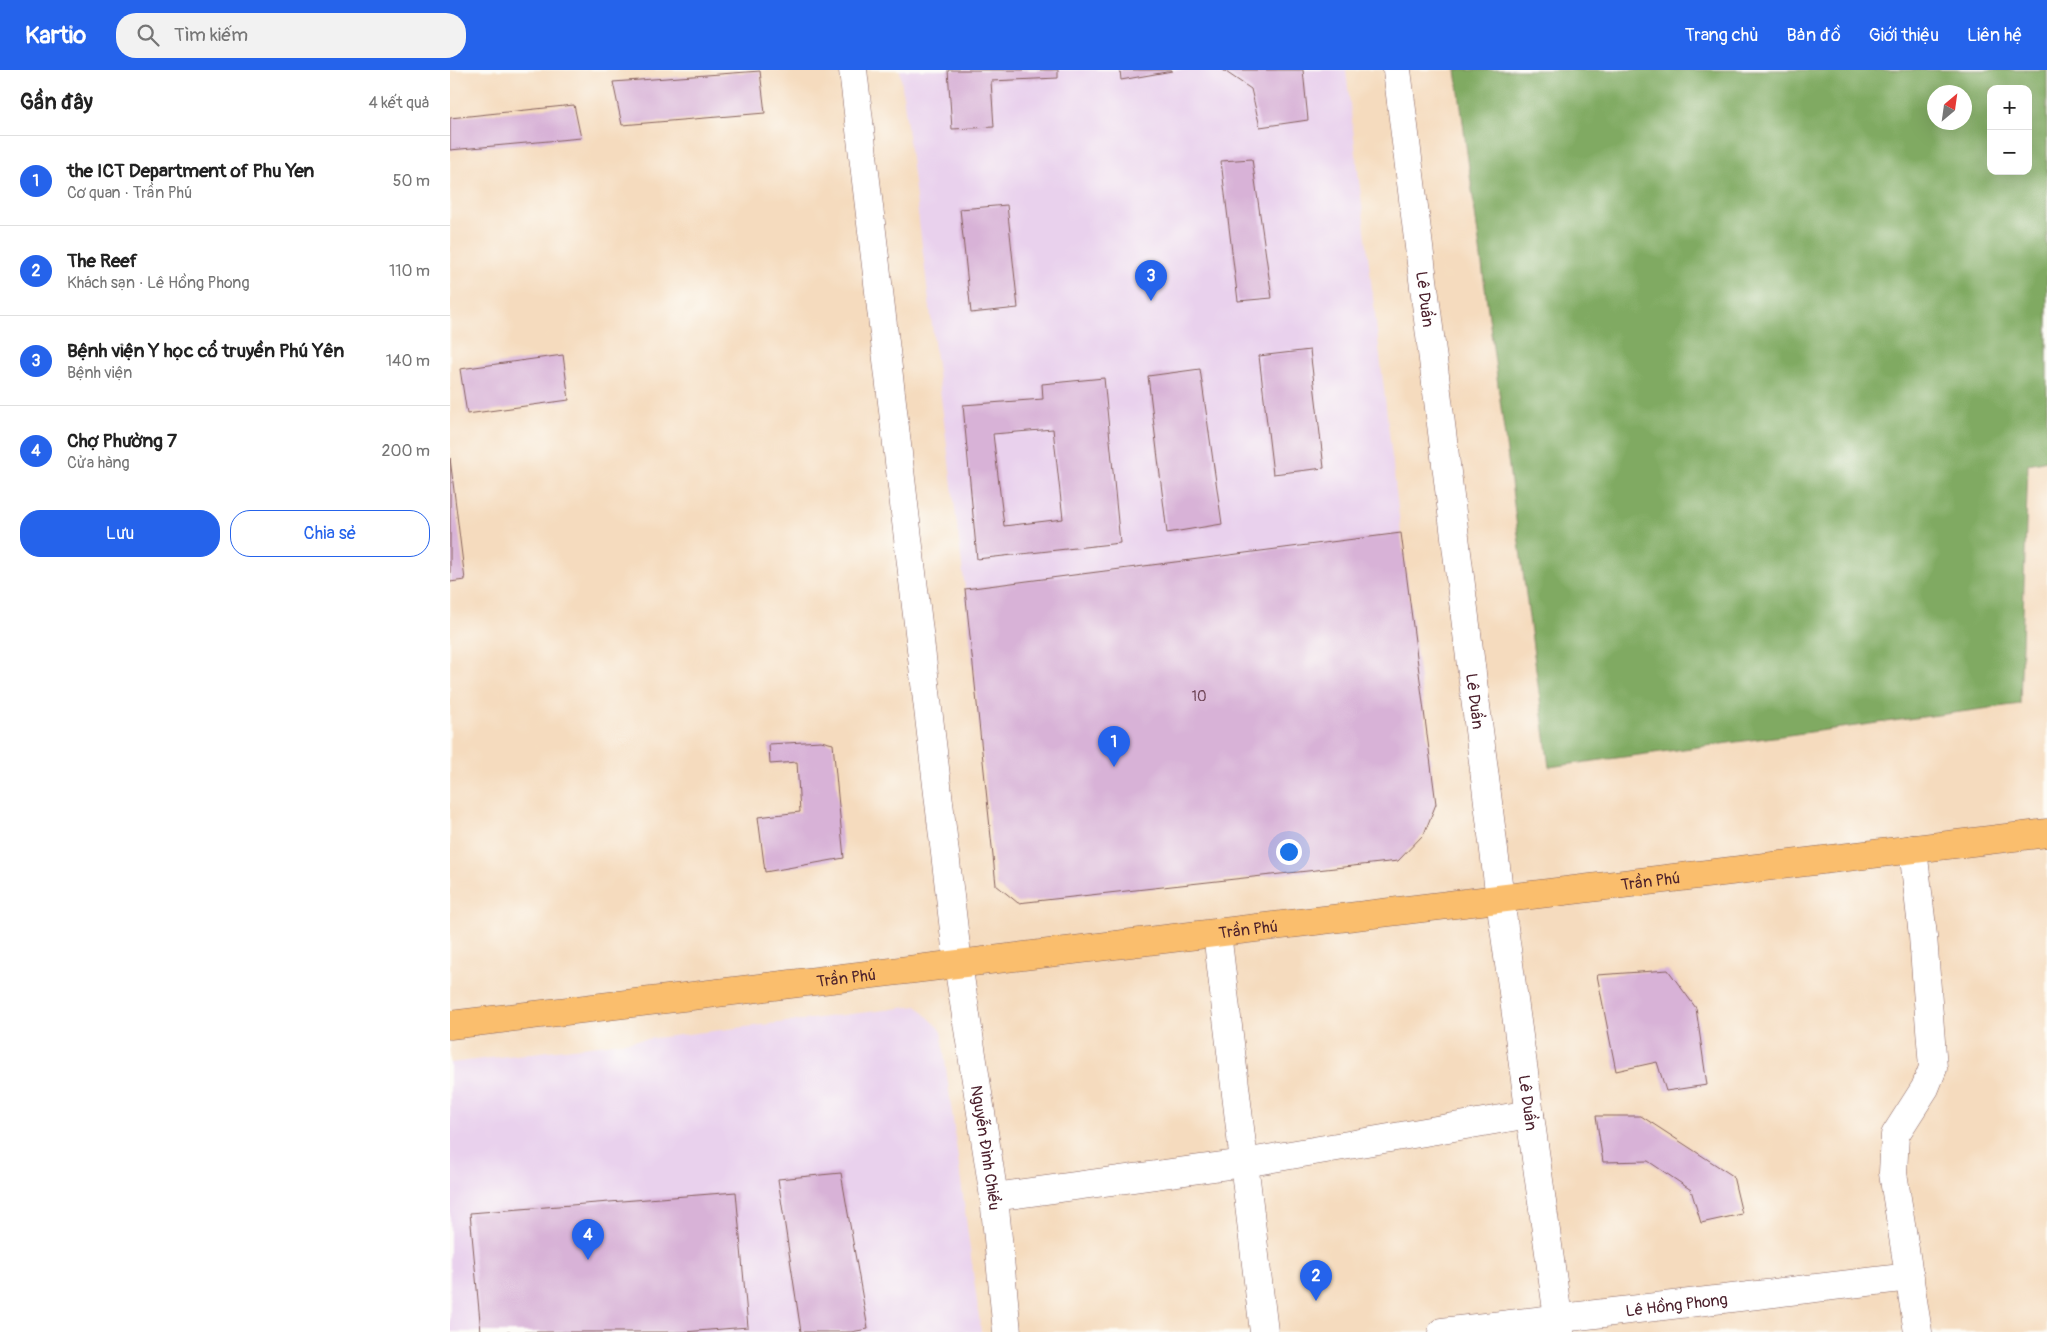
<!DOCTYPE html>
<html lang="vi">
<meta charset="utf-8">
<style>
:root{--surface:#fff;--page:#f2f2f2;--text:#222;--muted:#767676;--line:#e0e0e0;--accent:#2563eb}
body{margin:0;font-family:Pangolin,sans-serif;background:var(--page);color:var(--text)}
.controls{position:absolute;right:15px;top:15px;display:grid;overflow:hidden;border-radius:10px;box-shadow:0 5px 20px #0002}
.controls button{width:45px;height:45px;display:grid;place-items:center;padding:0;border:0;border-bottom:1px solid var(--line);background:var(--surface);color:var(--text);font:25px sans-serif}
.compass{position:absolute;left:1477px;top:15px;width:45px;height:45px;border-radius:50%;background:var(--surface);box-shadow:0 5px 20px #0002;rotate:29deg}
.you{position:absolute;left:838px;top:781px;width:18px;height:18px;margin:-12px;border:4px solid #fff;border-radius:50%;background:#1a73e8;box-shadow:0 0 0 8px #1a73e833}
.badge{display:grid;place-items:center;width:32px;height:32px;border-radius:50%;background:var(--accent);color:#fff;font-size:16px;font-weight:700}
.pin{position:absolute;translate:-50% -41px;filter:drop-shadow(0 1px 2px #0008)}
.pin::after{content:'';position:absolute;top:26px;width:18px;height:15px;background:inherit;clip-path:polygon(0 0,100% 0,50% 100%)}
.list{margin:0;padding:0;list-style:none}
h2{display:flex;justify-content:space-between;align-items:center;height:65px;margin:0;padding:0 20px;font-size:21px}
h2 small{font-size:16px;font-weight:400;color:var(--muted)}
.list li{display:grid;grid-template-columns:32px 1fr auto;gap:15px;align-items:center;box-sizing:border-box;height:90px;padding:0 20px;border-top:1px solid var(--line)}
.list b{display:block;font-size:19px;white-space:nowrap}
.list p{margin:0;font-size:16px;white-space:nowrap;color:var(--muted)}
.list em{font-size:16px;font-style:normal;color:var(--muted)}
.actions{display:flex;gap:10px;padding:15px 20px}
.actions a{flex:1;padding:11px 0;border:1px solid var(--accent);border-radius:20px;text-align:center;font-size:18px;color:var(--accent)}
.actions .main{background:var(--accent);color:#fff}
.icon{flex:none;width:28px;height:28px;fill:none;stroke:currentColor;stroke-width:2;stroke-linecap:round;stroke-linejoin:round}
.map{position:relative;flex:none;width:1597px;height:1262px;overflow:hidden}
header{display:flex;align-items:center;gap:30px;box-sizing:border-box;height:70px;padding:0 25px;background:var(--accent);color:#fff}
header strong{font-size:24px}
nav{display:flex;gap:28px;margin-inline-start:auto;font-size:18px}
.search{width:350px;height:45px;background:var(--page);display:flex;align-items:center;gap:12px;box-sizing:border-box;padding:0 18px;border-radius:20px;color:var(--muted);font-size:19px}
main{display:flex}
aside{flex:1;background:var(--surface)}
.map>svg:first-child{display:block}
.built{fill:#e9d1ed}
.forest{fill:#80aa62;stroke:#656446;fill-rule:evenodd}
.building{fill:#d8b2d7;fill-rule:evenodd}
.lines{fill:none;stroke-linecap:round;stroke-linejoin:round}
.minor-casing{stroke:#86615e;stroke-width:29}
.major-casing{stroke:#86615e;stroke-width:29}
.minor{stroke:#fff;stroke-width:28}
.major{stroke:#fabe6d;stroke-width:28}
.labels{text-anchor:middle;stroke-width:4.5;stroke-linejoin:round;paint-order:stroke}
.number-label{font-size:14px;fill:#6e4456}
.street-label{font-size:16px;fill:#4a1f2b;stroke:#fdfcf7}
</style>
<header>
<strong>Kartio</strong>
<div class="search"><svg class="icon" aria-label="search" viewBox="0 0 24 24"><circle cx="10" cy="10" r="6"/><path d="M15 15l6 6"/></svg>Tìm kiếm</div>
<nav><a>Trang chủ</a><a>Bản đồ</a><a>Giới thiệu</a><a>Liên hệ</a></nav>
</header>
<main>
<aside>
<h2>Gần đây<small>4 kết quả</small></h2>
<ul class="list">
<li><span class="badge">1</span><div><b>the ICT Department of Phu Yen</b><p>Cơ quan · Trần Phú</p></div><em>50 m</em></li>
<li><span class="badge">2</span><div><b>The Reef</b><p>Khách sạn · Lê Hồng Phong</p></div><em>110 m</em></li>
<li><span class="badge">3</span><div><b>Bệnh viện Y học cổ truyền Phú Yên</b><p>Bệnh viện</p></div><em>140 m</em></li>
<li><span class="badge">4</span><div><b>Chợ Phường 7</b><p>Cửa hàng</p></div><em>200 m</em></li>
</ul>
<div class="actions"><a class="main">Lưu</a><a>Chia sẻ</a></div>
</aside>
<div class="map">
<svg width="1597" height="1262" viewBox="0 0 1597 1262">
<rect width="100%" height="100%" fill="#fdfcf7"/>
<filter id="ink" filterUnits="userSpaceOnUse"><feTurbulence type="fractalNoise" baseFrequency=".02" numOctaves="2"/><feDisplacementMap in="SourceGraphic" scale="10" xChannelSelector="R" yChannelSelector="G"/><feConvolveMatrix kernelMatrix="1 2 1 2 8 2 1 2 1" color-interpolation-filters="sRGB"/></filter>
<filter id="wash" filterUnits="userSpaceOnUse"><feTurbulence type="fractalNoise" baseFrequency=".0096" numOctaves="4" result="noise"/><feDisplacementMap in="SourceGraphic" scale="20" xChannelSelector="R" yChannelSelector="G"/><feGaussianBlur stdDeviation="1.12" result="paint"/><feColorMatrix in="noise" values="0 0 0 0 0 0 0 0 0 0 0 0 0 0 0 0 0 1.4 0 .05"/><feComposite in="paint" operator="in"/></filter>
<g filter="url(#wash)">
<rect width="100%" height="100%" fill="#f5dbbe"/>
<g class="built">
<path d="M 450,0 L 896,0 L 951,463 L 515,519 Z"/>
<path d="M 467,936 L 491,960 L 531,1262 L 0,1262 L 0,993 Z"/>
</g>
<path class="forest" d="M 1006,0 L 1597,0 L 1597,390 L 1578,394 L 1570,634 L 1099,697 ZM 1541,19 L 1578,19 L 1578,101 L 1541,101 ZM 1484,22 L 1514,22 L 1514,52 L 1484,52 Z"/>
<g id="blocks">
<g class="building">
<path d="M 498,0 L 608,0 L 608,8 L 541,11 L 544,57 L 502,59 Z"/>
<path d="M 670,0 L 722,0 L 722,1 L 671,10 Z"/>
<path d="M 773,0 L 853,0 L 858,50 L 810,57 L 801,19 Z"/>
<path d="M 310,1 L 315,43 L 172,55 L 163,12 Z"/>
<path d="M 124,35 L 131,68 L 0,80 L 0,48 Z"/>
<path d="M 802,89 L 822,228 L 788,231 L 771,91 Z"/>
<path d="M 557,135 L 568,238 L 521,243 L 510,139 Z"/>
<path d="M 860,280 L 874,398 L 823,404 L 809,286 Z"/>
<path d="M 113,285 L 119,330 L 17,344 L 10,299 Z"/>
<path d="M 750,299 L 772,454 L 717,463 L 698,306 Z"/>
<path d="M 654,308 L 670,473 L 527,489 L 513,335 L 593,329 L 592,314 ZM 603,359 L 613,449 L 554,456 L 543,364 Z"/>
<path d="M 0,388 L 15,510 L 0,512 Z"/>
<path d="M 951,463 L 986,734 L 974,764 L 948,791 L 568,833 L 546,815 L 515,519 Z"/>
<path d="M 371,671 L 383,674 L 394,788 L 315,802 L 308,747 L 350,742 L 347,692 L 320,694 L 319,674 Z"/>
<path d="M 1218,900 L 1246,938 L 1257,1015 L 1216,1021 L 1207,992 L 1166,1001 L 1147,905 Z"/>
<path d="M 1146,1046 L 1191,1046 L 1283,1106 L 1292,1144 L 1251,1153 L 1241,1120 L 1198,1091 L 1153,1092 Z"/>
<path d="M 391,1103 L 418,1259 L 401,1262 L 351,1262 L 328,1109 Z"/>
<path d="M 286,1122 L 298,1257 L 234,1262 L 31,1262 L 20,1143 Z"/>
</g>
</g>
</g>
<g filter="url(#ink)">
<use href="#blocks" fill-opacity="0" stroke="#86615e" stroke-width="1"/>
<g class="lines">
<g class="minor-casing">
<g id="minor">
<path id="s1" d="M 403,0 L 508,894 L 544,1127 L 557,1262"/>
<path id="s2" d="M 947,0 L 1050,829 L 1110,1262"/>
<path d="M 1463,779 L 1473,866 L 1483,998 L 1475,1018 L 1445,1065 L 1443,1103 L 1468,1262"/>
<path d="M 767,863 L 814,1262"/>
<path d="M 544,1127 L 794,1093 L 1080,1044"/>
<path id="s3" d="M 992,1262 L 1460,1207"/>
</g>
</g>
<g class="major-casing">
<g id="major">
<path id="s4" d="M 0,955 L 1597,763"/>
</g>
</g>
<use href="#minor" class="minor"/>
<use href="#major" class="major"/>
</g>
</g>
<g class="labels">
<g class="number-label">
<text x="749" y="631">10</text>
</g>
<g class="street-label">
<text dy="6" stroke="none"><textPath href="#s2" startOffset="231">Lê Duẩn</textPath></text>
<text dy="6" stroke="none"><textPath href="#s2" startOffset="636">Lê Duẩn</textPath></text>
<text dy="6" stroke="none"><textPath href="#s4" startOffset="1209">Trần Phú</textPath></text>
<text dy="6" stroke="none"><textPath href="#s4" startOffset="804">Trần Phú</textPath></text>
<text dy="6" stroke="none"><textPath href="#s4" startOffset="399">Trần Phú</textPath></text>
<text dy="6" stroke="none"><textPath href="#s2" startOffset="1041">Lê Duẩn</textPath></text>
<text dy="6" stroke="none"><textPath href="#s1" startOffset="1086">Nguyễn Đình Chiểu</textPath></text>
<text dy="6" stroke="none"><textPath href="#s3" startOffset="236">Lê Hồng Phong</textPath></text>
</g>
</g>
</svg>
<div class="controls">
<button>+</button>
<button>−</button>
</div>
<svg class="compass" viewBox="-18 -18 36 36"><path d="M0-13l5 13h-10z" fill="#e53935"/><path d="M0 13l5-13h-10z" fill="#767676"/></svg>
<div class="you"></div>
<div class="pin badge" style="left:664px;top:697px">1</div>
<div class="pin badge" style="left:866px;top:1231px">2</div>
<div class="pin badge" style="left:701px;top:231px">3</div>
<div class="pin badge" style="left:138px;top:1190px">4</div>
</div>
</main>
